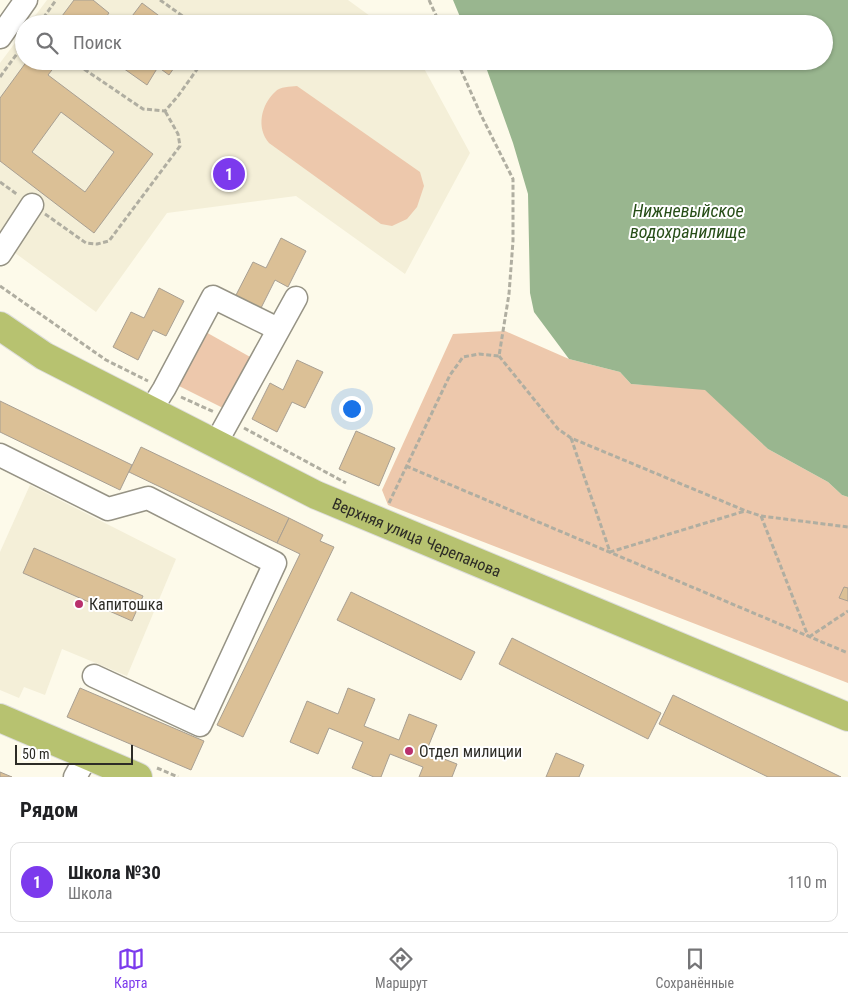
<!DOCTYPE html>
<html lang="ru">
<meta charset="utf-8">
<style>
:root{--surface:#fff;--page:#f6f6f6;--text:#202124;--muted:#757577;--line:#e0e0e0;--accent:#7c3aed}
body{margin:0;font-family:"Roboto Condensed",sans-serif;background:var(--page);color:var(--text)}
.scale{position:absolute;left:15px;bottom:12px;width:118px;box-sizing:border-box;padding-left:5px;border:2px solid #2d2c26;border-top:0;font-size:14px;line-height:18px;white-space:nowrap;color:#2d2c26;-webkit-text-stroke:4px #fff;paint-order:stroke}
.you{position:absolute;left:351px;top:408px;width:18px;height:18px;margin:-12px;border:4px solid #fff;border-radius:50%;background:#1a73e8;box-shadow:0 0 0 8px #1a73e833}
.badge{display:grid;place-items:center;width:32px;height:32px;border-radius:50%;background:var(--accent);color:#fff;font-size:16px;font-weight:700}
.pin{position:absolute;translate:-50% -50%;border:2px solid #fff;box-shadow:0 1px 5px #0006}
.list{margin:0;padding:0;list-style:none}
h2{display:flex;justify-content:space-between;align-items:center;height:65px;margin:0;padding:0 20px;font-size:21px}
h2 small{font-size:16px;font-weight:400;color:var(--muted)}
.list li{display:grid;grid-template-columns:32px 1fr auto;gap:15px;align-items:center;box-sizing:border-box;height:80px;margin:0 10px 10px;padding:0 10px;border:1px solid var(--line);border-radius:10px}
.list b{display:block;font-size:19px;white-space:nowrap}
.list p{margin:0;font-size:16px;white-space:nowrap;color:var(--muted)}
.list em{font-size:16px;font-style:normal;color:var(--muted)}
.icon{flex:none;width:28px;height:28px;fill:none;stroke:currentColor;stroke-width:2;stroke-linecap:round;stroke-linejoin:round}
.map{position:relative;flex:none;width:848px;height:777px;overflow:hidden}
.search{position:absolute;background:var(--surface);box-shadow:0 1px 4px #0004;left:15px;right:15px;top:15px;height:55px;display:flex;align-items:center;gap:12px;box-sizing:border-box;padding:0 18px;border-radius:28px;color:var(--muted);font-size:19px}
.sheet{height:155px;background:var(--surface)}
nav{display:flex;justify-content:space-around;align-items:center;box-sizing:border-box;height:70px;border-top:1px solid var(--line);background:var(--surface);font-size:14px;color:var(--muted)}
nav a{display:grid;justify-items:center;gap:2px}
nav .on{color:var(--accent)}
.map>svg:first-child{display:block}
.built{fill:#f4efd8}
.green{fill:#edc8ac}
.water{fill:#99b68f}
.building{fill:#dbc096;stroke:#a89f92;fill-rule:evenodd}
.lines{fill:none;stroke-linecap:round;stroke-linejoin:round}
.minor-casing{stroke:#969385;stroke-width:25}
.major-casing{stroke:#dddddc;stroke-width:30}
.path{stroke:#b0aea1;stroke-width:3;stroke-dasharray:5 2.5;stroke-linecap:butt}
.minor{stroke:#fff;stroke-width:22}
.major{stroke:#b7c270;stroke-width:28}
.poi-dot{fill:#b9306c;stroke:#fff;stroke-width:2}
.labels{text-anchor:middle;stroke-width:4;stroke-linejoin:round;paint-order:stroke}
.street-label{font-size:16px;fill:#2d2c26;stroke:#fff}
.poi-label{font-size:16px;fill:#2d2c26;stroke:#fff;text-anchor:start}
.water-label{font-size:18px;font-style:italic;fill:#274e18;stroke:#fff}
</style>
<div class="map">
<svg width="848" height="777" viewBox="0 0 848 777">
<rect width="100%" height="100%" fill="#fdfaea"/>
<g class="built">
<path d="M 47,0 L 348,0 L 381,24 L 29,24 Z"/>
<path d="M 24,31 L 24,61 L 420,61 L 470,153 L 405,274 L 296,196 L 167,213 L 96,312 L 0,242 L 0,63 Z"/>
<path d="M 30,485 L 176,559 L 127,676 L 62,649 L 45,695 L 24,687 L 19,698 L 0,690 L 0,552 Z"/>
</g>
<g class="green">
<path d="M 297,86 L 420,172 L 424,186 L 417,207 L 407,219 L 392,226 L 381,224 L 269,143 C 256,128 261,105 275,92 C 280,86 290,87 297,86 Z"/>
<path d="M 204,331 L 252,358 L 227,410 L 175,384 Z"/>
<path d="M 505,331 L 569,359 L 620,372 L 631,384 L 705,389 L 768,449 L 828,482 L 842,495 L 848,497 L 848,683 L 388,505 L 382,490 L 453,334 Z"/>
</g>
<path class="water" d="M 453,0 L 848,0 L 848,497 L 842,495 L 828,482 L 768,449 L 705,390 L 631,384 L 620,372 L 569,359 L 534,312 L 530,293 L 528,194 L 513,143 L 487,70 L 493,61 L 824,61 L 824,24 L 463,24 Z"/>
<g class="building">
<path d="M 74,0 L 93,0 L 109,13 L 101,24 L 56,24 Z"/>
<path d="M 142,3 L 170,24 L 126,24 Z"/>
<path d="M 106,17 L 115,24 L 102,23 Z"/>
<path d="M 27,61 L 30,61 L 39,68 L 45,61 L 59,61 L 48,75 L 153,154 L 94,233 L 0,161 L 0,98 ZM 61,112 L 114,152 L 85,192 L 32,152 Z"/>
<path d="M 113,61 L 179,61 L 169,75 L 158,67 L 147,85 Z"/>
<path d="M 281,238 L 306,251 L 288,287 L 275,280 L 260,310 L 235,297 L 253,262 L 266,268 Z"/>
<path d="M 159,288 L 184,301 L 166,336 L 153,330 L 138,360 L 113,347 L 131,312 L 144,318 Z"/>
<path d="M 297,360 L 323,372 L 305,408 L 292,402 L 277,432 L 252,419 L 270,383 L 283,390 Z"/>
<path d="M 0,401 L 132,465 L 120,490 L 0,432 Z"/>
<path d="M 356,431 L 395,448 L 379,486 L 339,469 Z"/>
<path d="M 141,447 L 289,518 L 277,543 L 129,472 Z"/>
<path d="M 289,518 L 323,535 L 320,541 L 334,547 L 243,737 L 217,725 L 300,554 L 277,543 Z"/>
<path d="M 34,548 L 143,596 L 132,621 L 23,573 Z"/>
<path d="M 844,587 L 848,588 L 848,601 L 839,598 Z"/>
<path d="M 351,592 L 475,652 L 461,680 L 337,620 Z"/>
<path d="M 512,638 L 661,713 L 648,739 L 499,664 Z"/>
<path d="M 80,688 L 204,741 L 191,770 L 67,717 Z"/>
<path d="M 348,688 L 375,699 L 364,726 L 399,740 L 409,714 L 437,725 L 426,752 L 457,764 L 452,777 L 419,777 L 423,767 L 390,754 L 381,777 L 374,777 L 352,768 L 363,742 L 329,728 L 318,754 L 290,742 L 307,701 L 338,714 Z"/>
<path d="M 673,695 L 841,777 L 768,777 L 659,724 Z"/>
<path d="M 556,753 L 584,765 L 579,777 L 546,777 Z"/>
<path d="M 0,772 L 12,777 L 0,777 Z"/>
</g>
<g class="lines">
<g class="minor-casing">
<g id="minor">
<path d="M 0,37 L 26,0"/>
<path d="M 0,254 L 32,205"/>
<path d="M 151,410 L 164,389 L 213,297 L 278,329"/>
<path d="M 216,443 L 296,298"/>
<path d="M 0,455 L 108,509 L 148,498 L 275,563 L 200,725 L 94,676"/>
<path d="M 75,777 L 87,756"/>
</g>
</g>
<g class="major-casing">
<g id="major">
<path id="s1" d="M 0,326 L 44,356 L 316,495 L 848,717"/>
<path d="M 0,718 L 138,777"/>
</g>
</g>
<g class="path">
<path d="M 160,0 L 194,24"/>
<path d="M 429,0 L 440,24"/>
<path d="M 39,24 L 56,0"/>
<path d="M 78,65 L 143,109 L 165,111 L 178,96 L 203,61"/>
<path d="M 0,77 L 24,44"/>
<path d="M 0,182 L 18,195"/>
<path d="M 45,214 L 86,243 L 97,244 L 109,241 L 180,146 L 178,134 L 165,111"/>
<path d="M 0,286 L 106,360 L 148,381"/>
<path d="M 499,356 L 558,429 L 571,438 L 746,511 L 761,516 L 848,527"/>
<path d="M 181,397 L 214,412"/>
<path d="M 244,428 L 346,483"/>
<path d="M 571,438 L 610,552 L 745,511"/>
<path d="M 406,466 L 848,653"/>
<path d="M 389,503 L 450,375 L 463,357 L 479,354 L 499,356 L 509,294 L 513,241 L 513,179 L 481,115 L 457,61"/>
<path d="M 761,516 L 808,636"/>
<path d="M 809,637 L 848,611"/>
<path d="M 157,768 L 178,777"/>
</g>
<use href="#minor" class="minor"/>
<use href="#major" class="major"/>
</g>
<g class="poi-dot">
<circle cx="79" cy="604" r="5"/>
<circle cx="409" cy="751" r="5"/>
</g>
<g class="labels">
<g class="street-label">
<text dy="6" stroke="none"><textPath href="#s1" startOffset="468">Верхняя улица Черепанова</textPath></text>
</g>
<g class="poi-label">
<text x="89" y="610">Капитошка</text>
<text x="419" y="757">Отдел милиции</text>
</g>
<g class="water-label">
<text x="688" y="217">Нижневыйское<tspan x="688" dy="21">водохранилище</tspan></text>
</g>
</g>
</svg>
<div class="scale">50 m</div>
<div class="you"></div>
<div class="pin badge" style="left:229px;top:174px">1</div>
<div class="search"><svg class="icon" aria-label="search" viewBox="0 0 24 24"><circle cx="10" cy="10" r="6"/><path d="M15 15l6 6"/></svg>Поиск</div>
</div>
<section class="sheet">
<h2>Рядом<small></small></h2>
<ul class="list">
<li><span class="badge">1</span><div><b>Школа №30</b><p>Школа</p></div><em>110 m</em></li>
</ul>
</section>
<nav>
<a class="on"><svg class="icon" aria-label="map" viewBox="0 0 24 24"><path d="M3 6l6-2 6 2 6-2v14l-6 2-6-2-6 2zM9 4v14M15 6v14"/></svg>Карта</a>
<a><svg class="icon" aria-label="directions" viewBox="0 0 24 24"><path d="M12 3l9 9-9 9-9-9zM9 14v-3h6M13 9l2 2-2 2"/></svg>Маршрут</a>
<a><svg class="icon" aria-label="saved" viewBox="0 0 24 24"><path d="M7 4h10v16l-5-4-5 4z"/></svg>Сохранённые</a>
</nav>
